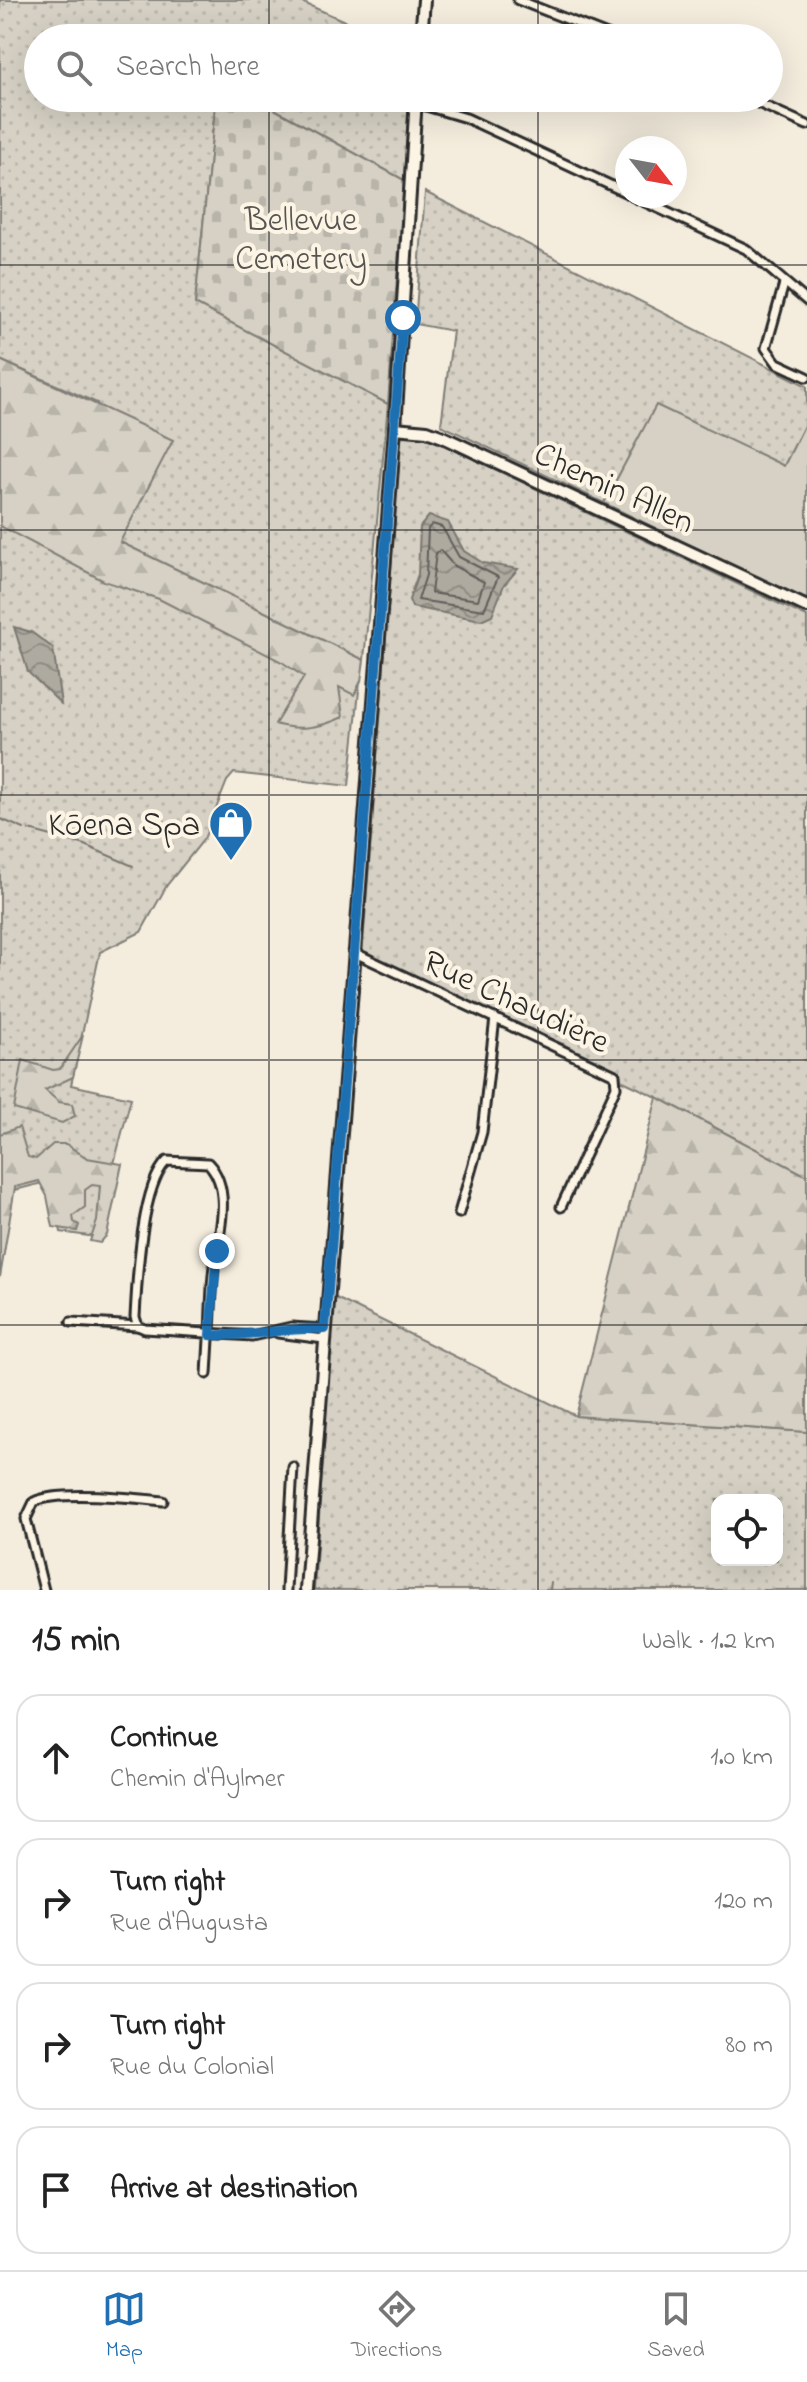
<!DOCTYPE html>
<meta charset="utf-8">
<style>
:root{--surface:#fff;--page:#f6f6f6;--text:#222;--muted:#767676;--line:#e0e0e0;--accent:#1f6fb2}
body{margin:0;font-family:"Indie Flower",sans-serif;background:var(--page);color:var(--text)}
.controls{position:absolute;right:24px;bottom:24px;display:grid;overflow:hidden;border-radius:16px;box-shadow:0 8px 32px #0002}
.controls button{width:72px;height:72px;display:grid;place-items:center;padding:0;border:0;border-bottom:2px solid var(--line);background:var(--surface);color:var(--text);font:40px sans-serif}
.compass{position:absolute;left:615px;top:136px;width:72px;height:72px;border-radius:50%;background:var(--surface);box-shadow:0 8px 32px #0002;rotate:121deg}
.stop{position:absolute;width:24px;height:24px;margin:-18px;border:6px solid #1f6fb2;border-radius:50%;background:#fff}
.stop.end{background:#1f6fb2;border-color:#fff;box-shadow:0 2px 8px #0008}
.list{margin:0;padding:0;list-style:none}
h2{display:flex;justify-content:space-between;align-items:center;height:104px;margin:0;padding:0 32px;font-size:34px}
h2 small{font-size:26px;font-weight:400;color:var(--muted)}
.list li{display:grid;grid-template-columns:52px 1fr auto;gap:24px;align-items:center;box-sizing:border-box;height:128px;margin:0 16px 16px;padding:0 16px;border:2px solid var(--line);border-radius:24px}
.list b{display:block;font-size:30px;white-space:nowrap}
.list p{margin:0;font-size:26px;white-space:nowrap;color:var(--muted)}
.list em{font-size:26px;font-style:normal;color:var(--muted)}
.icon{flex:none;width:44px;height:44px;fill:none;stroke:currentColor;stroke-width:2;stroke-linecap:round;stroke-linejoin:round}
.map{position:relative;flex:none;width:807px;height:1590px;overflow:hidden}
.search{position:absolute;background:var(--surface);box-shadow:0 8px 32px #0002;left:24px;right:24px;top:24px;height:88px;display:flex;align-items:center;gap:20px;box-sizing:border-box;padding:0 28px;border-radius:44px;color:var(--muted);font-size:30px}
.sheet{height:680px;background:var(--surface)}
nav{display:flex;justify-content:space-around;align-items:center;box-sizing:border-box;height:112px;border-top:2px solid var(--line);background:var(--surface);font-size:22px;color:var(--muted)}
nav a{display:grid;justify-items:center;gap:4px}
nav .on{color:var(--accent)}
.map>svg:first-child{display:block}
.grass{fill:url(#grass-dots);stroke:#807e78;stroke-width:2;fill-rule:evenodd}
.forest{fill:url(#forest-firs);stroke:#807e78;stroke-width:2}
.cemetery{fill:url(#cemetery-stones);stroke:#807e78;stroke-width:2}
.park{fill:#d6d1c4;stroke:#807e78;stroke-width:2}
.water{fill:url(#water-waves);stroke:#7a7771;stroke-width:2}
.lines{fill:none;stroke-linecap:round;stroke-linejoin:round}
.shore{stroke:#605e5a;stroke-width:2}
.stream{stroke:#7a7771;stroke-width:2}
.street-casing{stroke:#2b2b2b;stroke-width:13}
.secondary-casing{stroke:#2b2b2b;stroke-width:16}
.street{stroke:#fcf5e5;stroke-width:7}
.secondary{stroke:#fcf5e5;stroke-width:10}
.route{stroke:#1f6fb2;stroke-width:10}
.grid{fill:none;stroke:#2b2b2b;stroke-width:2;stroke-opacity:0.55}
.labels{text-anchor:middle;stroke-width:8;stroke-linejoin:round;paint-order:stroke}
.park-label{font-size:34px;fill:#565451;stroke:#fcf5e5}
.street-label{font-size:34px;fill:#2b2b2b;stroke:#fcf5e5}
.poi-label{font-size:34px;fill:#2b2b2b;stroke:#fcf5e5;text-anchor:end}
</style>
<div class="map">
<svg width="807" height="1590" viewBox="0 0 807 1590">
<defs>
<pattern id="grass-dots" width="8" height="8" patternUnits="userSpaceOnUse" patternTransform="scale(2)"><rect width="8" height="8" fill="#d6d1c4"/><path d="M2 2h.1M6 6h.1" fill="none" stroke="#b8b4a9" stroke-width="1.8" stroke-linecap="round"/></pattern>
<pattern id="forest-firs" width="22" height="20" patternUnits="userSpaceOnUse" patternTransform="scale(2)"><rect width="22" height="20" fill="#d6d1c4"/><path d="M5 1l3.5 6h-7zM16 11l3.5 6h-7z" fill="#b8b4a9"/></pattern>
<pattern id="cemetery-stones" width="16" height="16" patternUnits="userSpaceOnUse" patternTransform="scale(2)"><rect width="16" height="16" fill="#d6d1c4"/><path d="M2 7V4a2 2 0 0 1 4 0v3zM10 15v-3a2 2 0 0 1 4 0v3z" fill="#b8b4a9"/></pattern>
<pattern id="water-waves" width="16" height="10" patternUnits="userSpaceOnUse" patternTransform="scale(2)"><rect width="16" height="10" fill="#afaaa0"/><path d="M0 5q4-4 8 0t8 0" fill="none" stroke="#8f8b83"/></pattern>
</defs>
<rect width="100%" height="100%" fill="#f4edde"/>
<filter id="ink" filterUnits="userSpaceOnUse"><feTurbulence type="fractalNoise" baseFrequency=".0125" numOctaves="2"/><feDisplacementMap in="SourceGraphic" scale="16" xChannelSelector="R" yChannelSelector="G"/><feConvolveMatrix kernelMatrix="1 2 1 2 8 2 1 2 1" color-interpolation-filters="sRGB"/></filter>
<g filter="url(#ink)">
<g class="grass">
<path d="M 0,0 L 297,0 L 356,26 L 356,38 L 38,38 L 38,98 L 216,98 L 195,304 L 388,404 L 364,660 L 120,542 L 97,403 L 0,360 Z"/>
<path d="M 254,98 L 388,98 L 409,106 L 404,180 Z"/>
<path d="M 425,192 L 807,386 L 807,420 L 784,466 L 656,406 L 604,503 L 441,425 L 453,331 L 415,324 Z"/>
<path d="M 414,431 L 807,617 L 807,1176 L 657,1097 L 362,958 L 401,435 Z"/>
<path d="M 0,515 L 360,681 L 349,786 L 234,773 L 227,781 L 204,839 L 167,885 L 141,932 L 100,952 L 71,1085 L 131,1098 L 95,1237 L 61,1232 L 50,1181 L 15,1190 L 0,1218 Z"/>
<path d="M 334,1297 L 576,1416 L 807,1432 L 807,1590 L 314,1590 ZM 717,1500 L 777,1500 L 777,1560 L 717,1560 Z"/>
</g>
<g class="forest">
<path d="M 0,360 L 173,440 L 120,542 L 364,660 L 361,681 L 354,695 L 339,687 L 343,717 C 320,728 299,731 275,724 L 304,677 L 282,662 L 159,599 L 104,581 L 0,526 Z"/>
<path d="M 83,1035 L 73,1077 L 45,1090 L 59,1102 L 72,1104 L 75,1116 L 62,1123 L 14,1109 L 23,1060 L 53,1070 L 60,1069 Z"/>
<path d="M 657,1097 L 807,1176 L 807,1432 L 576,1416 Z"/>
<path d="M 19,1127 L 28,1157 L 36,1159 L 53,1144 L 66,1144 L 87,1158 L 122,1164 L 107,1235 L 100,1243 L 90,1241 L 97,1221 L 100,1186 L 92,1185 L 85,1190 L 85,1207 L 73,1216 L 74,1222 L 79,1225 L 77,1231 L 53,1227 L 47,1196 L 39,1181 L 15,1187 L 0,1277 L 0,1134 Z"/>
</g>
<path class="cemetery" d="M 216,98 L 254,98 L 404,180 L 388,404 L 195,304 Z"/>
<path class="park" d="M 656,405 L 784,466 L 807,420 L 807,602 L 604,503 Z"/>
<g class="water">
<path d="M 429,516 L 448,522 L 464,551 L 483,563 L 518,569 L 504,585 L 492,615 L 481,620 L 412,607 L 409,600 L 418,574 L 420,527 Z"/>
<path d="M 14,627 L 31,632 L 53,648 L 61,704 L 28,672 Z"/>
</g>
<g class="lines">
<g class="shore">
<path d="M 432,524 L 442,527 L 459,557 L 498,577 L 484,610 L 418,600 L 426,575 L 428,529 Z"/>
<path d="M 440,550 L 454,566 L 484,582 L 478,600 L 431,593 L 436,553 Z"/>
</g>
<g class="stream">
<path d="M 1,819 L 24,829"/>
<path d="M 29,830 L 82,844 L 133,866"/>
<path d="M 550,1590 L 551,1582"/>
</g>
<g class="street-casing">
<g id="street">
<path d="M 518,0 L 615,38"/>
<path d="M 747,98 L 807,125"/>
<path d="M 416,103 L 466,118 L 627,193"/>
<path d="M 632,196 L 746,249 L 807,301"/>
<path d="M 784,284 L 766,348 L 777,363 L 807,377"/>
<path d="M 353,952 L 615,1075 L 616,1087 L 561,1207"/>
<path d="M 459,1213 L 482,1132 L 495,1018"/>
<path d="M 71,1322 L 138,1326"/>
<path d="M 278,1333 L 324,1339"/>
<path d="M 207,1374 L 209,1339 L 210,1335 C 211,1312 211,1289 214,1266 C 219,1234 233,1189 208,1163 L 167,1161 C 141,1185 137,1281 135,1317 L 138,1326 L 145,1329 L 252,1336 L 291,1327 L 325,1329"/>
<path d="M 44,1590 L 26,1519 L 34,1502 C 56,1490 136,1498 163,1501"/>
<path d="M 286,1590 L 293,1467"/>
</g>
</g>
<g class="secondary-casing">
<g id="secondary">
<path d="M 421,38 L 424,0"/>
<path d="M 395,428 L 427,431 L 443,437 L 807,607"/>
<path d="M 306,1590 L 395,428 L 416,98"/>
</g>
</g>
<use href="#street" class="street"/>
<use href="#secondary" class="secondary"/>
</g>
</g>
<g class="lines" filter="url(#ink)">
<path class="route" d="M 217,1251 L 210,1335 C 251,1337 285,1327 325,1329 L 403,318"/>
</g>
<path class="grid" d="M 269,0 L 269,38M 538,0 L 538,38M 269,98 L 269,1590M 538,98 L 538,1590M 0,265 L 807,265M 0,530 L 807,530M 0,795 L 807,795M 0,1060 L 807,1060M 0,1325 L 807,1325"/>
<defs>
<g id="shop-pin" transform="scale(2.3)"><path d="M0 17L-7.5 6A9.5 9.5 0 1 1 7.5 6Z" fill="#1f6fb2" stroke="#fcf5e5"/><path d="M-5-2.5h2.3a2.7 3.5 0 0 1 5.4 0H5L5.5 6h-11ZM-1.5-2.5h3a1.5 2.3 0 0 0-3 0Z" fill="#fff"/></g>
</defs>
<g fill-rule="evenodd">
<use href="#shop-pin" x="231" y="823"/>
</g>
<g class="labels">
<g class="park-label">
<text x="301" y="230">Bellevue<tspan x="301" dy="39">Cemetery</tspan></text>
</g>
<g class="street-label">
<text transform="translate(615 486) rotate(25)" y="12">Chemin Allen</text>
<text transform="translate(517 1000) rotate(25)" y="12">Rue Chaudière</text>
</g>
<g class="poi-label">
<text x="200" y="835">Kōena Spa</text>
</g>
</g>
</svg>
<div class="controls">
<button><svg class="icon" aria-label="locate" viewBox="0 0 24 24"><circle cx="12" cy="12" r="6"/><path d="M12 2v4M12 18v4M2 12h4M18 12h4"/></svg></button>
</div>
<svg class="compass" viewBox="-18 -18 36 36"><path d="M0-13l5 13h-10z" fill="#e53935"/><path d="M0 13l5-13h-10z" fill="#767676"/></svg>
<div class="stop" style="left:403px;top:318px"></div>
<div class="stop end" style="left:217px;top:1251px"></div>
<div class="search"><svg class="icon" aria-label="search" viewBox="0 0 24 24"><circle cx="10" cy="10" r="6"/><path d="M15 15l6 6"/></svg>Search here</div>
</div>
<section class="sheet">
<h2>15 min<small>Walk · 1.2 km</small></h2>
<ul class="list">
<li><svg class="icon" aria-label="ahead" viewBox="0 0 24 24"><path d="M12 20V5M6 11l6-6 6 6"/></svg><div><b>Continue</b><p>Chemin d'Aylmer</p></div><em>1.0 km</em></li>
<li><svg class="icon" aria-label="right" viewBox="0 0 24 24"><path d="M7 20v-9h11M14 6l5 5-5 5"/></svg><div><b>Turn right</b><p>Rue d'Augusta</p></div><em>120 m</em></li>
<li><svg class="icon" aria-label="right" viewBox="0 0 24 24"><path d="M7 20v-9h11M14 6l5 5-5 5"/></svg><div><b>Turn right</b><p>Rue du Colonial</p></div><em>80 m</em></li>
<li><svg class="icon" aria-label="arrive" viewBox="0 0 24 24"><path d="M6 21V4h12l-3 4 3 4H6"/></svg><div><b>Arrive at destination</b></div></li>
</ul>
</section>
<nav>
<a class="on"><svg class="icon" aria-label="map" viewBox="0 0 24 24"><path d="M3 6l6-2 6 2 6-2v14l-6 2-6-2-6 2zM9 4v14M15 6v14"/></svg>Map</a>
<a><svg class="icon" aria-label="directions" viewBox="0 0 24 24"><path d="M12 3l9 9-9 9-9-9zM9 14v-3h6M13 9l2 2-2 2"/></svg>Directions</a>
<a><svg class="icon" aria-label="saved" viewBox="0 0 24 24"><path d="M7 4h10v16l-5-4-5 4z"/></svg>Saved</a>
</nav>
